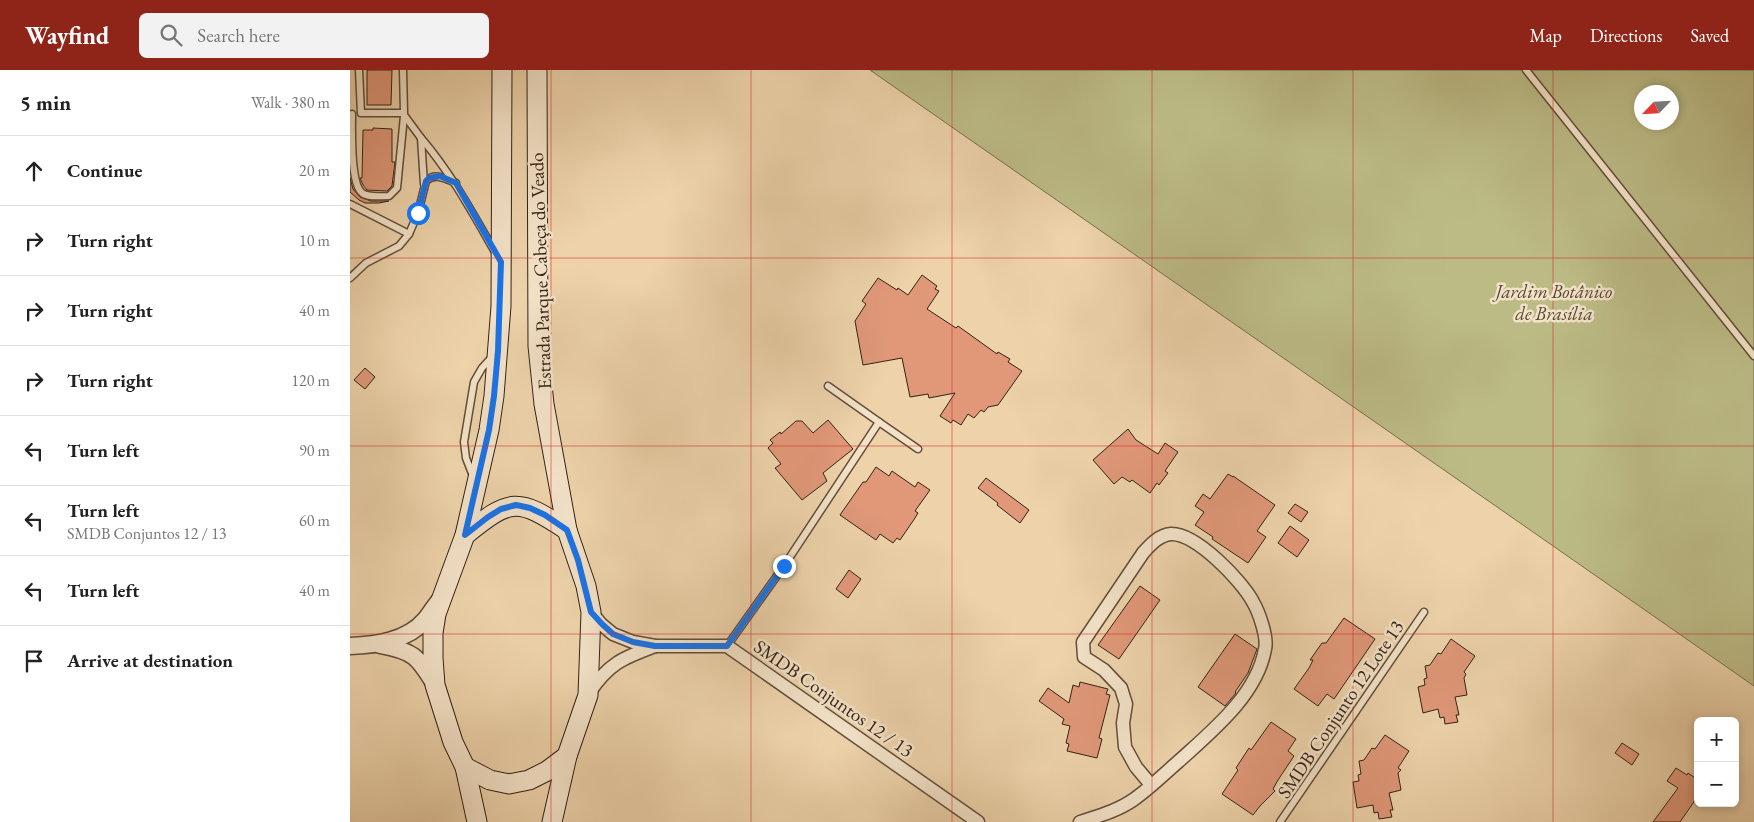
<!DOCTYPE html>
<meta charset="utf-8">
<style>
:root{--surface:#fff;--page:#f2f2f2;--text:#222;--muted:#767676;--line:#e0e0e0;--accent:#8f2418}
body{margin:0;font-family:"EB Garamond",serif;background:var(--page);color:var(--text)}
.controls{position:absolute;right:15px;bottom:15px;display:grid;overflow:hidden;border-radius:8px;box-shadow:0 2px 8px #0003}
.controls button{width:45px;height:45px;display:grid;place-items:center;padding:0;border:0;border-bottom:1px solid var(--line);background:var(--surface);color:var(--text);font:25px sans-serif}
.compass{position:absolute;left:1284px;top:15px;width:45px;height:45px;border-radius:50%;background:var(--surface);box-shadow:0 2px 8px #0003;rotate:245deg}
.stop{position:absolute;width:15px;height:15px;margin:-11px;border:4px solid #1a73e8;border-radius:50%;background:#fff}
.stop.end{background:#1a73e8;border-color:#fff;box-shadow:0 1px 5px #0008}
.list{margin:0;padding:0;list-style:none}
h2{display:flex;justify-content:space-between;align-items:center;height:65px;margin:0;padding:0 20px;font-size:21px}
h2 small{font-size:16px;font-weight:400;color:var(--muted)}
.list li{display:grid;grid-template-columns:32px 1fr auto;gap:15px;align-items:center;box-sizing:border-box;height:70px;padding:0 20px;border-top:1px solid var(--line)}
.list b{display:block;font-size:19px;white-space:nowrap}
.list p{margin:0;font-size:16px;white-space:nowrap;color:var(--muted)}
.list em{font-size:16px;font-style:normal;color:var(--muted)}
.icon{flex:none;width:28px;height:28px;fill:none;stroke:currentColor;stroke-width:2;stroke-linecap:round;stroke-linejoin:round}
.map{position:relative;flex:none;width:1404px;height:752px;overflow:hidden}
header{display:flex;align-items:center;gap:30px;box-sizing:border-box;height:70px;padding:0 25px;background:var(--accent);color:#fff}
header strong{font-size:24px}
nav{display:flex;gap:28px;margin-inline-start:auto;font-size:18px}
.search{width:350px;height:45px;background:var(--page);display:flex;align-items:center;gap:12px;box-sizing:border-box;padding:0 18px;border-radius:8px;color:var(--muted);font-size:19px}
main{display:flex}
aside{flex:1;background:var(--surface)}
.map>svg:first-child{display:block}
.green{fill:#bcbb86;stroke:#786e4e;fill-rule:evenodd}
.building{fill:#e09879;stroke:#332216}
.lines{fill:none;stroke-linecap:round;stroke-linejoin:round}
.service-casing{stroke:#624e3b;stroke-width:9}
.minor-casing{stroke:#624e3b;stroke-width:15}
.tertiary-casing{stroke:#624e3b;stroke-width:19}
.secondary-casing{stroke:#332216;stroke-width:21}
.service{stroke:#f3e2c8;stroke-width:6}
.minor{stroke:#f3e2c8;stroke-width:12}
.tertiary{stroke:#f3e2c8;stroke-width:16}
.secondary{stroke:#f3e2c8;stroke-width:19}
.route{stroke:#1a73e8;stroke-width:6}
.grid{fill:none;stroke:#d62828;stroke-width:1;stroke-opacity:0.55}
.labels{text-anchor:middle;stroke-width:5;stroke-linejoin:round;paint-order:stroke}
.street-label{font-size:19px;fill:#332216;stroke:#f3e2c8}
.park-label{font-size:19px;font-style:italic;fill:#554832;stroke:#f3e2c8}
</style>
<header>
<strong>Wayfind</strong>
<div class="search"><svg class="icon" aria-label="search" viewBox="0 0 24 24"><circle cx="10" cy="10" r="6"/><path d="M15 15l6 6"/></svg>Search here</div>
<nav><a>Map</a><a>Directions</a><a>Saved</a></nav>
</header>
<main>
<aside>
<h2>5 min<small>Walk · 380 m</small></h2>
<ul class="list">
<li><svg class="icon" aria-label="ahead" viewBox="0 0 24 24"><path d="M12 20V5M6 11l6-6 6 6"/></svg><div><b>Continue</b></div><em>20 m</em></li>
<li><svg class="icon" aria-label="right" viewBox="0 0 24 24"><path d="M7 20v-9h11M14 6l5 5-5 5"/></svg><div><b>Turn right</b></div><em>10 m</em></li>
<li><svg class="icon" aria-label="right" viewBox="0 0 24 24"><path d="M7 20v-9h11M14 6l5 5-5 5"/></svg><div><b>Turn right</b></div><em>40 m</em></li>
<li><svg class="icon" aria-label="right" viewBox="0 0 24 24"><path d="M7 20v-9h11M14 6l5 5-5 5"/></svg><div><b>Turn right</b></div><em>120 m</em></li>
<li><svg class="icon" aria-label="left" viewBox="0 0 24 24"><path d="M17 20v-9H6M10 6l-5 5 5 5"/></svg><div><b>Turn left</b></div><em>90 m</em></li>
<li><svg class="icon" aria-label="left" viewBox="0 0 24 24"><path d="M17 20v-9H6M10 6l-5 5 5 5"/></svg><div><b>Turn left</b><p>SMDB Conjuntos 12 / 13</p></div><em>60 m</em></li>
<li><svg class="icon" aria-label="left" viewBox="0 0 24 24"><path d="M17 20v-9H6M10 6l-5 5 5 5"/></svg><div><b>Turn left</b></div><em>40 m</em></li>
<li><svg class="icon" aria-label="arrive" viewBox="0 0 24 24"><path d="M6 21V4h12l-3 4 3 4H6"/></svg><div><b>Arrive at destination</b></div></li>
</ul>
</aside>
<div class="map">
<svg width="1404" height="752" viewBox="0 0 1404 752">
<rect width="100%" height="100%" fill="#edd2aa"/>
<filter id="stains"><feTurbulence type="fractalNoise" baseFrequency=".004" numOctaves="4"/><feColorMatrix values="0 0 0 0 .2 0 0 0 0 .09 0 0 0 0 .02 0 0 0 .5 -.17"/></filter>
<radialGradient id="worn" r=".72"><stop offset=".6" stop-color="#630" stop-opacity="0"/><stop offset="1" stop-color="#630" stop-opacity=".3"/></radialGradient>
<path class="green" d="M 520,0 L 1404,0 L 1404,616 ZM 1292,22 L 1322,22 L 1322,52 L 1292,52 Z"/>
<g class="building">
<path d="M 17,0 L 42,0 L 41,35 L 17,35 Z"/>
<path d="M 23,58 L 42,59 L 42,92 L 45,92 L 42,116 L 37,121 L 17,120 L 13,115 L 10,108 L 12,108 L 13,60 L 23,60 Z"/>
<path d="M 0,108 L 3,119 L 10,127 L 21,131 L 39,131 L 29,133 L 15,133 L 9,130 L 0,122 Z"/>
<path d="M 572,205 L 587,216 L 585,219 L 589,221 L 577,239 L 606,258 L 608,256 L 647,284 L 648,282 L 660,289 L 658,292 L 672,301 L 648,335 L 638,337 L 634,342 L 631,340 L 624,348 L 618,344 L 611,355 L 603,350 L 601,353 L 590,346 L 605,323 L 579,328 L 578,324 L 560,327 L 552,288 L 513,295 L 505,251 L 516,234 L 512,231 L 528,208 L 547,220 L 548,218 L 558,225 Z"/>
<path d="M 15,298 L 25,307 L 15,319 L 4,310 Z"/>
<path d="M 478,350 L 503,379 L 473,403 L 477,411 L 452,430 L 425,398 L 431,394 L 418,378 L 423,373 L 420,370 L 430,362 L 431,364 L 446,351 L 452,351 L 463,363 Z"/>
<path d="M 778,359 L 786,370 L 808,384 L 815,373 L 828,382 L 815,401 L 818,403 L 809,415 L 807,413 L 800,423 L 782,410 L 780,412 L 772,407 L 764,414 L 743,390 Z"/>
<path d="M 526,397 L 539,406 L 542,401 L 565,417 L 568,412 L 580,420 L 565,441 L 568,443 L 565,448 L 550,470 L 547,468 L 543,473 L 530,464 L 526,470 L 490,445 L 513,412 L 516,412 Z"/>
<path d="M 878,404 L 883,407 L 883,406 L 925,435 L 907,461 L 916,467 L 898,493 L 862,469 L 863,467 L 845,455 L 854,442 L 845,436 L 853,424 L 860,429 Z"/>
<path d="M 636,408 L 679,440 L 670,453 L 647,435 L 648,433 L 628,418 Z"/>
<path d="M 945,434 L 958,442 L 951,452 L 938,443 Z"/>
<path d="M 940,456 L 959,470 L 947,487 L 928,473 Z"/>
<path d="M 499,500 L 511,509 L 498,528 L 486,519 Z"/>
<path d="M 790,516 L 810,530 L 769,589 L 748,575 Z"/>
<path d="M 994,548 L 1025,569 L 984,629 L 977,624 L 968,636 L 944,619 L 959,598 L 963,590 L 960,590 L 972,573 L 976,573 Z"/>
<path d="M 885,564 L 907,579 L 898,603 L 885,622 L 886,623 L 875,636 L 848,617 Z"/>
<path d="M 1101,569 L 1125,586 L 1114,602 L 1116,604 L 1114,608 L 1117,625 L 1105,627 L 1109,645 L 1106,645 L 1108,652 L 1095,654 L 1094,647 L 1090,648 L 1088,639 L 1073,643 L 1068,617 L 1075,615 L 1074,609 L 1077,608 L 1075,596 L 1080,595 L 1088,583 L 1091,584 Z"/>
<path d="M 730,612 L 758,619 L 756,624 L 760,625 L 749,668 L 752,669 L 747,688 L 717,681 L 719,674 L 716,673 L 720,656 L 712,654 L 714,649 L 689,631 L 698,618 L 719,633 L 723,615 L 729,617 Z"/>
<path d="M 921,652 L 946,669 L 938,681 L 944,686 L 928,710 L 923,719 L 925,721 L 910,736 L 903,745 L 872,724 L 888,700 L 886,698 L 899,678 L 901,680 Z"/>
<path d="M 1035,665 L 1059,681 L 1048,698 L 1051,700 L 1048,703 L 1051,720 L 1039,723 L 1043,740 L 1040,740 L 1042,747 L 1029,749 L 1028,742 L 1024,743 L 1023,735 L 1007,738 L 1003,712 L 1009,711 L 1008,705 L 1011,704 L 1009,691 L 1014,690 L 1022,678 L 1025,679 Z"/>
<path d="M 1272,673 L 1289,684 L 1282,695 L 1265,683 Z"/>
<path d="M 1326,698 L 1337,705 L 1338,703 L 1348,710 L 1348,726 L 1330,752 L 1303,752 L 1328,718 L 1317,711 Z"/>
</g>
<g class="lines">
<g class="service-casing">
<g id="service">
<path d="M 9,0 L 11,43 L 54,43 L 53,0"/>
<path d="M 1176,0 L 1404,286"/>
<path d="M 2,44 C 2,62 0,113 12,123 C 19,128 31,126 39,126 L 47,118 L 54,46"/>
<path d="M 54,45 L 71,68 L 74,114"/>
<path d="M 71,68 C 101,103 122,142 145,182"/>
<path d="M 0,134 L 59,164"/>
<path d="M 0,208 L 16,193 L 49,176 L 59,164 L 68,143 L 76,111 C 85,102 96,109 106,113"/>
<path d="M 478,316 L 529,352"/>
<path d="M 123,406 L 116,388 L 114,372 L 124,312 L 132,298 L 142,287"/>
<path d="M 377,576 L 434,496 L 529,352 L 568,379"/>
<path d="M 930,752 L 1074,542"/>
</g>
</g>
<g class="minor-casing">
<g id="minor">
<path d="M 241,542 L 251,554 L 263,564 L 283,572 L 305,576 L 377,576 L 628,752"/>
<path d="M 239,623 C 259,593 273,588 305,576"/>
<path d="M 730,752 C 748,746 767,741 783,730 C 799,719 814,704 829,691 C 862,661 907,625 915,579 C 918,568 909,542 903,532 C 892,511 846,463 821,464 C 809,465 800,475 793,483 L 733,572 L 734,587 L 754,600 L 771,618 L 776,634 L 773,653 L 775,677 L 786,697 L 801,715"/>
</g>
</g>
<g class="tertiary-casing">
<g id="tertiary">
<path d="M 30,575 C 63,581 68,586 85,615"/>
<path d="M 0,576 C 26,575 57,571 75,550 C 80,544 84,537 89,531"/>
</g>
</g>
<g class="secondary-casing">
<g id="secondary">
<path d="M 152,0 L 151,236 L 144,326 L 139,360 L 115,465 L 86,544 L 83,563 L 83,588 L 85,615 L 103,672 L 115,697 L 140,710 L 159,714 L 179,710 L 197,701 L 217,686"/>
<path d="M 187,0 L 188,276 L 194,334 L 217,460 L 236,516 L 241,542 L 238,625 L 217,686 L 202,752"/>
<path d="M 115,465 C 161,428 167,427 217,460"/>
<path d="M 115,697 L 127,752"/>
</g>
</g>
<use href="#service" class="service"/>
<use href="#minor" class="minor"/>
<use href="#tertiary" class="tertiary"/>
<use href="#secondary" class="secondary"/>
</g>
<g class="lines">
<path class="route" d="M 68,143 L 76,111 L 79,108 L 90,106 L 106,113 L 151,192 L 148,281 L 144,326 L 139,360 L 115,465 L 138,447 L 151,439 L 166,435 L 180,438 L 195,445 L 217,460 L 228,490 L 241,542 L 252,554 L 263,564 L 283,572 L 305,576 L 377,576 L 434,496"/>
</g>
<path class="grid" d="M 201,0 L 201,752M 401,0 L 401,752M 602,0 L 602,752M 802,0 L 802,752M 1003,0 L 1003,752M 1203,0 L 1203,752M 0,188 L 1404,188M 0,376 L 1404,376M 0,564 L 1404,564"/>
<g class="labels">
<g class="street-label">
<text transform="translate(190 201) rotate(-92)" y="7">Estrada Parque Cabeça do Veado</text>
<text transform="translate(484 628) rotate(35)" y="7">SMDB Conjuntos 12 / 13</text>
<text transform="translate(990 639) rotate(-56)" y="7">SMDB Conjunto 12 Lote 13</text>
</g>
<g class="park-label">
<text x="1204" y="228">Jardim Botânico<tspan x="1204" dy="22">de Brasília</tspan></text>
</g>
</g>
<rect width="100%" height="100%" filter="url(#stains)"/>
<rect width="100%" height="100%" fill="url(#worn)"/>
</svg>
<div class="controls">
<button>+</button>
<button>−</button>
</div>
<svg class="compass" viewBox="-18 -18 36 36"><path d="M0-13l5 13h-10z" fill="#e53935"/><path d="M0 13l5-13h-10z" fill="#767676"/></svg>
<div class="stop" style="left:68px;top:143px"></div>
<div class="stop end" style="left:434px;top:496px"></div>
</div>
</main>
